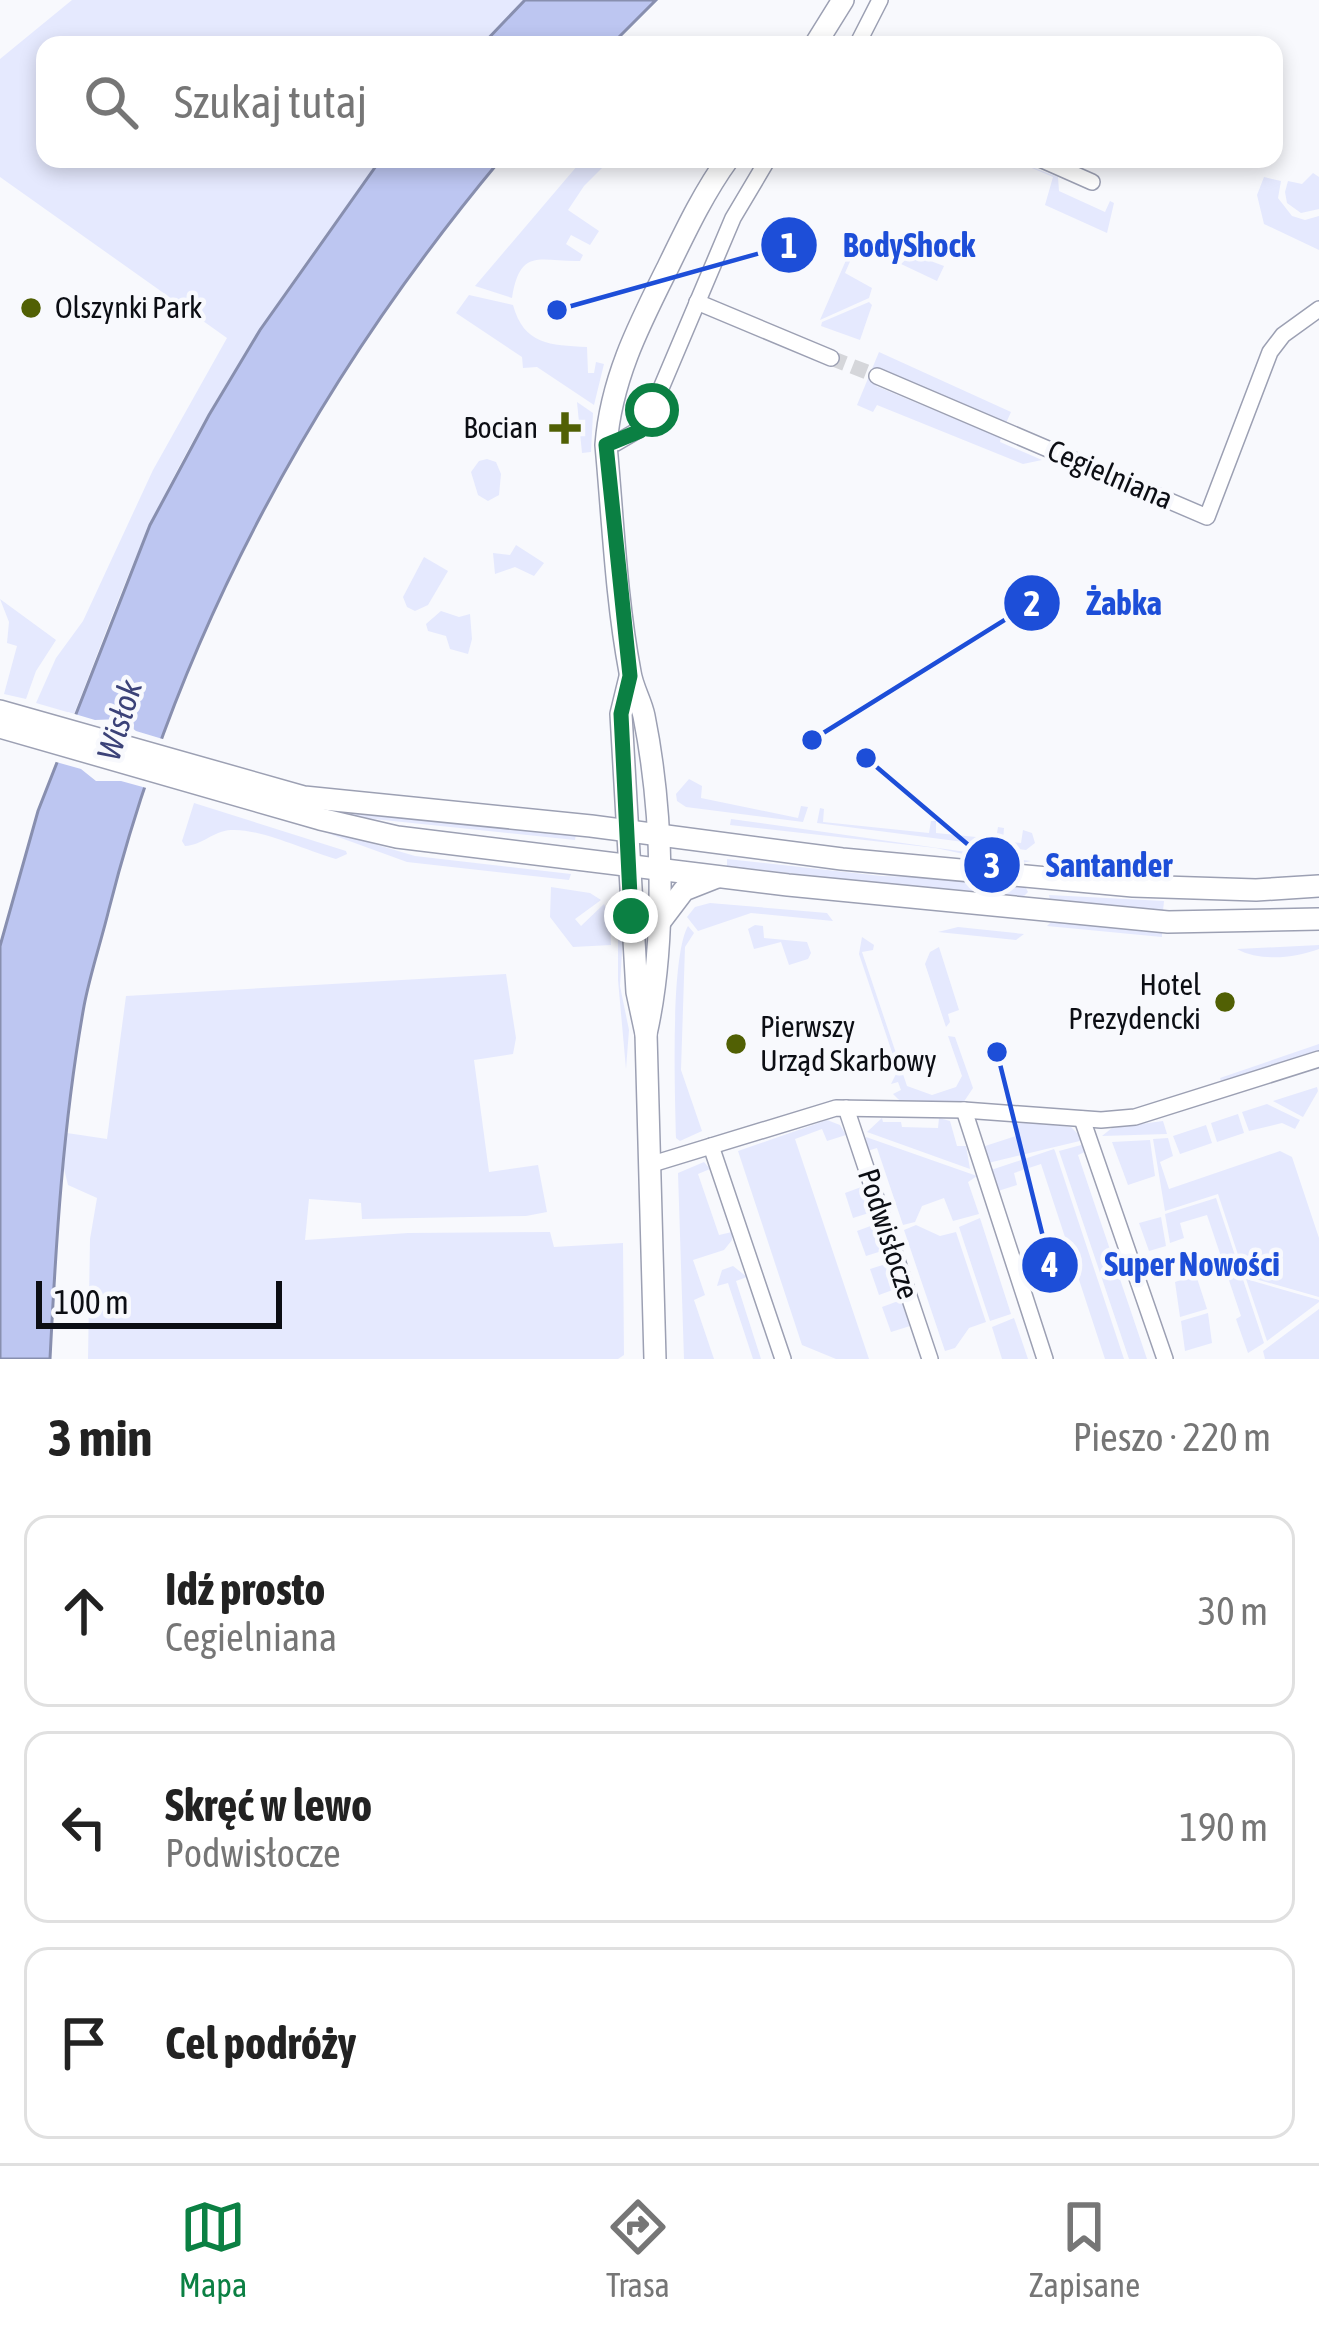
<!DOCTYPE html>
<html lang="pl">
<meta charset="utf-8">
<style>
:root{--surface:#fff;--page:#f2f2f2;--text:#222;--muted:#767676;--line:#e0e0e0;--accent:#0b8043}
body{margin:0;font-family:"Asap Condensed",sans-serif;background:var(--page);color:var(--text)}
.scale{position:absolute;left:36px;bottom:30px;width:246px;box-sizing:border-box;padding-left:12px;border:6px solid #0c0e14;border-top:0;font-size:33px;line-height:42px;white-space:nowrap;color:#0c0e14;-webkit-text-stroke:9px #f8f9fd;paint-order:stroke}
.stop{position:absolute;width:36px;height:36px;margin:-27px;border:9px solid #0b8043;border-radius:50%;background:#fff}
.stop.end{background:#0b8043;border-color:#fff;box-shadow:0 3px 12px #0008}
.list{margin:0;padding:0;list-style:none}
h2{display:flex;justify-content:space-between;align-items:center;height:156px;margin:0;padding:0 48px;font-size:51px}
h2 small{font-size:39px;font-weight:400;color:var(--muted)}
.list li{display:grid;grid-template-columns:78px 1fr auto;gap:36px;align-items:center;box-sizing:border-box;height:192px;margin:0 24px 24px;padding:0 24px;border:3px solid var(--line);border-radius:24px}
.list b{display:block;font-size:45px;white-space:nowrap}
.list p{margin:0;font-size:39px;white-space:nowrap;color:var(--muted)}
.list em{font-size:39px;font-style:normal;color:var(--muted)}
.icon{flex:none;width:66px;height:66px;fill:none;stroke:currentColor;stroke-width:2;stroke-linecap:round;stroke-linejoin:round}
.map{position:relative;flex:none;width:1319px;height:1359px;overflow:hidden}
.search{position:absolute;background:var(--surface);box-shadow:0 6px 18px #0003;left:36px;right:36px;top:36px;height:132px;display:flex;align-items:center;gap:30px;box-sizing:border-box;padding:0 42px;border-radius:24px;color:var(--muted);font-size:45px}
.sheet{height:804px;background:var(--surface)}
nav{display:flex;justify-content:space-around;align-items:center;box-sizing:border-box;height:168px;border-top:3px solid var(--line);background:var(--surface);font-size:33px;color:var(--muted)}
nav a{display:grid;justify-items:center;gap:6px}
nav .on{color:var(--accent)}
.map>svg:first-child{display:block}
.green{fill:#e5e9fe}
.water{fill:#bdc6f1;stroke:#888faf;stroke-width:3}
.pier{fill:#f8f9fd}
.lines{fill:none;stroke-linecap:round;stroke-linejoin:round}
.street-tunnel{stroke:#d5d6da;stroke-width:15;stroke-dasharray:15 8;stroke-linecap:butt}
.street-casing{stroke:#9ca0b3;stroke-width:18}
.secondary-casing{stroke:#9ca0b3;stroke-width:24}
.street{stroke:#fff;stroke-width:15}
.secondary{stroke:#fff;stroke-width:21}
.route{stroke:#0b8043;stroke-width:15}
.poi-dot{fill:#516004;stroke:#f8f9fd;stroke-width:4.5}
.labels{text-anchor:middle;stroke-width:9;stroke-linejoin:round;paint-order:stroke}
.poi-label{font-size:30px;fill:#0c0e14;stroke:#f8f9fd;text-anchor:start}
.street-label{font-size:30px;fill:#0c0e14;stroke:#f8f9fd}
.water-label{font-size:33px;font-style:italic;fill:#3b4278;stroke:#f8f9fd}
.leader{fill:none;stroke:#1d4ed8;stroke-width:4.5}
.callout-dot{fill:#1d4ed8;stroke:#f8f9fd;stroke-width:4.5}
.mark-label{font-size:36px;text-anchor:middle;font-weight:bold;fill:#fff}
.callout-label{font-size:33px;text-anchor:middle;font-weight:bold;fill:#1d4ed8;stroke:#f8f9fd;stroke-width:9;stroke-linejoin:round;paint-order:stroke}
</style>
<div class="map">
<svg width="1319" height="1359" viewBox="0 0 1319 1359">
<rect width="100%" height="100%" fill="#f8f9fd"/>
<g class="green">
<path d="M 72,0 L 525,0 L 482,45 L 45,45 L 45,159 L 381,159 C 295,274 211,394 150,525 C 122,586 99,651 74,714 L 36,703 L 56,658 L 83,621 L 153,470 L 227,338 L 0,177 L 0,59 Z"/>
<path d="M 583,159 L 611,159 L 584,186 L 568,210 L 599,231 L 590,245 L 571,235 L 566,244 L 583,255 L 580,261 C 541,262 520,246 512,298 L 475,286 Z"/>
<path d="M 1011,159 L 1058,177 L 1059,191 L 1105,212 L 1110,201 L 1114,203 L 1107,233 L 1045,205 L 1053,177 Z"/>
<path d="M 1313,173 L 1319,177 L 1319,209 L 1301,213 L 1287,203 L 1285,192 L 1288,181 L 1302,184 Z"/>
<path d="M 1264,177 L 1281,181 L 1278,198 L 1292,216 L 1305,220 L 1319,216 L 1319,250 L 1264,224 L 1257,195 Z"/>
<path d="M 866,245 L 863,252 L 855,250 L 845,273 L 872,288 L 869,298 L 820,320 L 850,251 Z"/>
<path d="M 912,254 L 944,266 L 937,281 L 901,264 Z"/>
<path d="M 469,295 L 513,305 C 524,345 550,345 587,347 L 588,373 L 594,373 L 596,362 L 604,364 L 594,405 L 537,367 L 523,368 L 522,357 L 456,313 Z"/>
<path d="M 869,302 L 872,305 L 860,340 L 821,326 L 822,322 Z"/>
<path d="M 879,352 L 1011,412 L 1006,423 L 882,371 L 876,386 L 1001,438 L 1000,442 L 1042,460 L 1023,464 L 877,405 L 873,412 L 857,405 Z"/>
<path d="M 577,402 L 593,413 L 591,452 L 582,453 Z"/>
<path d="M 487,459 L 496,462 L 501,474 L 499,495 L 488,501 L 478,495 L 471,472 L 479,461 Z"/>
<path d="M 516,545 L 544,563 L 534,576 L 515,567 L 495,574 L 493,553 L 510,555 Z"/>
<path d="M 424,557 L 448,571 L 428,605 L 415,611 L 407,607 L 403,597 Z"/>
<path d="M 0,599 L 56,640 L 36,671 L 26,699 L 4,694 L 17,646 L 7,643 L 9,622 Z"/>
<path d="M 441,611 L 459,617 L 470,614 L 472,639 L 468,654 L 450,649 L 446,636 L 428,631 L 426,624 Z"/>
<path d="M 689,779 L 702,786 L 701,798 L 798,818 L 801,806 L 808,807 L 803,822 L 686,807 L 677,801 L 676,794 Z"/>
<path d="M 194,803 L 346,851 L 347,854 L 336,859 C 307,851 259,828 231,830 C 213,831 203,845 185,846 L 182,841 Z"/>
<path d="M 820,808 L 824,809 L 823,822 L 929,833 L 931,821 L 936,821 L 936,833 L 996,839 L 998,827 L 1004,828 L 1003,841 L 1021,843 L 1023,830 L 1032,833 L 1035,843 L 1026,850 L 817,823 Z"/>
<path d="M 343,811 L 576,834 L 575,840 L 345,816 Z"/>
<path d="M 286,818 L 415,856 L 571,874 L 569,880 L 407,862 Z"/>
<path d="M 731,819 L 1031,861 L 1014,865 L 936,848 L 730,825 Z"/>
<path d="M 727,859 L 881,876 L 950,878 L 1025,886 L 1028,892 L 1021,899 L 727,866 Z"/>
<path d="M 551,887 L 590,893 L 601,900 L 575,919 L 581,926 L 604,904 L 610,917 L 611,945 L 573,947 L 550,917 Z"/>
<path d="M 1049,895 L 1164,901 L 1163,911 L 1050,900 Z"/>
<path d="M 710,903 L 827,913 L 833,921 L 751,913 L 698,931 L 687,917 L 695,907 Z"/>
<path d="M 624,916 L 620,986 L 629,1030 L 626,1069 L 618,980 L 618,921 Z"/>
<path d="M 1052,921 L 1162,929 L 1162,937 L 1047,926 Z"/>
<path d="M 755,925 L 763,926 L 764,938 L 807,942 L 811,953 L 808,959 L 789,965 L 781,942 L 754,949 L 748,929 Z"/>
<path d="M 688,926 L 694,933 L 685,947 L 681,1070 L 702,1131 L 680,1141 L 676,1138 C 675,1095 670,958 688,926 Z"/>
<path d="M 958,927 L 1024,934 L 1016,940 L 938,932 Z"/>
<path d="M 862,937 L 874,945 L 873,950 L 862,952 L 907,1086 L 932,1095 L 956,1087 L 962,1076 L 948,1036 L 955,1037 L 973,1088 L 963,1103 L 901,1102 L 893,1094 L 901,1090 L 898,1082 L 891,1084 L 898,1070 L 859,954 Z"/>
<path d="M 1319,945 L 1319,949 C 1295,958 1260,962 1237,949 Z"/>
<path d="M 939,947 L 959,1010 L 948,1014 L 950,1022 L 946,1027 L 925,964 L 930,952 Z"/>
<path d="M 506,974 L 516,1038 L 513,1054 L 474,1060 L 489,1172 L 538,1165 L 547,1212 L 526,1216 L 362,1219 L 361,1203 L 309,1199 L 305,1240 L 408,1233 L 550,1232 L 554,1247 L 623,1243 L 624,1355 L 618,1359 L 88,1359 L 90,1239 L 97,1198 L 68,1185 L 63,1165 L 67,1133 L 107,1139 L 126,996 Z"/>
<path d="M 1319,1044 L 1319,1052 L 1222,1085 L 1220,1078 Z"/>
<path d="M 1317,1087 L 1318,1091 L 1303,1117 L 1273,1101 Z"/>
<path d="M 1267,1104 L 1300,1120 L 1295,1129 L 1282,1123 L 1249,1131 L 1242,1112 Z"/>
<path d="M 1238,1114 L 1244,1133 L 1217,1142 L 1211,1123 Z"/>
<path d="M 882,1118 L 883,1122 L 901,1122 L 902,1127 L 938,1128 L 939,1118 L 950,1121 L 957,1146 L 966,1146 L 970,1169 L 867,1132 Z"/>
<path d="M 827,1120 L 840,1125 L 846,1135 L 827,1141 L 822,1129 L 795,1139 L 869,1359 L 836,1359 L 802,1345 L 738,1151 Z"/>
<path d="M 1011,1121 L 1071,1127 L 1084,1140 L 988,1163 L 982,1147 L 1016,1136 Z"/>
<path d="M 1163,1121 L 1167,1134 L 1102,1136 L 1112,1128 Z"/>
<path d="M 1206,1125 L 1212,1143 L 1180,1154 L 1173,1136 Z"/>
<path d="M 866,1137 L 977,1176 L 968,1182 L 979,1214 L 953,1221 L 944,1198 L 922,1206 L 915,1222 L 903,1225 L 877,1148 L 867,1151 Z"/>
<path d="M 1168,1138 L 1173,1156 L 1160,1162 L 1169,1189 L 1280,1151 L 1292,1157 L 1319,1238 L 1319,1297 L 1245,1276 L 1218,1194 L 1165,1211 L 1153,1139 Z"/>
<path d="M 1150,1140 L 1155,1176 L 1128,1185 L 1112,1142 Z"/>
<path d="M 1085,1144 L 1087,1151 L 1078,1155 L 1147,1359 L 1129,1359 L 1059,1151 Z"/>
<path d="M 1054,1149 L 1055,1151 L 1124,1359 L 1105,1359 L 1041,1164 L 1014,1173 L 1017,1185 L 998,1191 L 991,1170 Z"/>
<path d="M 704,1162 L 710,1169 L 698,1174 L 719,1235 L 732,1232 L 732,1240 L 724,1250 L 693,1260 L 705,1295 L 694,1300 L 714,1359 L 684,1359 L 678,1173 Z"/>
<path d="M 864,1186 L 872,1212 L 853,1218 L 845,1193 Z"/>
<path d="M 1216,1198 L 1264,1343 L 1248,1353 L 1236,1319 L 1241,1316 L 1207,1215 L 1180,1223 L 1184,1238 L 1170,1243 L 1165,1214 Z"/>
<path d="M 1161,1217 L 1166,1246 L 1149,1251 L 1139,1223 Z"/>
<path d="M 980,1218 L 1011,1314 L 990,1321 L 959,1227 Z"/>
<path d="M 876,1224 L 885,1250 L 866,1256 L 857,1231 Z"/>
<path d="M 916,1225 L 940,1236 L 956,1232 L 986,1322 L 969,1328 L 955,1348 L 945,1351 L 904,1230 Z"/>
<path d="M 889,1263 L 898,1288 L 879,1295 L 870,1269 Z"/>
<path d="M 733,1266 L 747,1277 L 736,1281 L 761,1359 L 753,1359 L 728,1283 L 717,1286 L 722,1270 Z"/>
<path d="M 1196,1275 L 1207,1309 L 1180,1317 L 1175,1282 Z"/>
<path d="M 1246,1279 L 1319,1300 L 1319,1302 L 1267,1341 Z"/>
<path d="M 901,1300 L 910,1326 L 891,1332 L 882,1307 Z"/>
<path d="M 1319,1309 L 1319,1359 L 1265,1359 L 1263,1351 Z"/>
<path d="M 1208,1313 L 1212,1343 L 1185,1351 L 1181,1321 Z"/>
<path d="M 1014,1318 L 1028,1359 L 1002,1359 L 992,1327 Z"/>
</g>
<g class="water">
<path d="M 525,0 L 656,0 L 611,45 L 482,45 Z"/>
<path d="M 381,159 L 501,159 C 318,378 179,632 109,909 C 101,942 90,974 84,1006 C 63,1123 56,1241 50,1359 L 0,1359 L 0,946 L 38,811 L 150,525 L 209,415 L 260,330 Z"/>
</g>
<path class="pier" d="M 68,712 L 95,720 L 121,719 L 136,731 L 166,740 L 150,789 L 121,781 L 96,781 L 81,769 L 49,760 Z"/>
<g class="lines">
<path class="street-tunnel" d="M 831,358 L 877,376"/>
<g class="street-casing">
<g id="street">
<path d="M 857,45 L 880,0"/>
<path d="M 1040,159 L 1092,182"/>
<path d="M 697,302 L 831,358"/>
<path d="M 877,376 L 1207,517 L 1270,352 L 1283,335 L 1319,309"/>
<path d="M 606,445 L 616,443 L 645,426 L 733,218 L 768,159"/>
<path d="M 846,1108 L 930,1359"/>
<path d="M 964,1110 L 1045,1359"/>
<path d="M 1082,1119 L 1165,1359"/>
<path d="M 711,1146 L 783,1359"/>
<path d="M 649,1165 L 836,1108 L 964,1110 L 1101,1120 L 1135,1117 L 1319,1059"/>
</g>
</g>
<g class="secondary-casing">
<g id="secondary">
<path d="M 815,45 L 843,0"/>
<path d="M 630,677 L 621,714 L 637,992 L 646,1034 L 655,1359"/>
<path d="M 0,711 L 304,797 L 591,826 L 842,859 L 1133,886 L 1256,890 L 1319,886"/>
<path d="M 0,727 L 320,819 L 397,837 L 788,885 L 1168,922 L 1319,919"/>
<path d="M 659,923 L 684,890 L 717,877"/>
<path d="M 646,1034 C 667,940 663,811 644,716 C 641,701 632,687 630,672 C 616,598 613,520 606,445 C 611,379 639,325 668,267 C 686,230 704,192 728,159"/>
</g>
</g>
<use href="#street" class="street"/>
<use href="#secondary" class="secondary"/>
</g>
<g class="lines">
<path class="route" d="M 631,916 L 621,714 L 630,676 L 606,445 L 640,431 L 652,410"/>
</g>
<g class="poi-dot">
<circle cx="31" cy="308" r="12"/>
<path d="M559 410h12v12h12v12h-12v12h-12v-12h-12v-12h12z"/>
<circle cx="1225" cy="1002" r="12"/>
<circle cx="736" cy="1044" r="12"/>
</g>
<g class="labels">
<g class="poi-label">
<text x="55" y="318">Olszynki Park</text>
<text x="538" y="438" text-anchor="end">Bocian</text>
<text x="1201" y="995" text-anchor="end">Hotel<tspan x="1201" dy="34">Prezydencki</tspan></text>
<text x="760" y="1037">Pierwszy<tspan x="760" dy="34">Urząd Skarbowy</tspan></text>
</g>
<g class="street-label">
<text transform="translate(1110 475) rotate(23)" y="10">Cegielniana</text>
<text transform="translate(888 1234) rotate(72)" y="10">Podwisłocze</text>
</g>
<g class="water-label">
<text transform="translate(119 720) rotate(-73)" y="12">Wisłok</text>
</g>
</g>
<path class="leader" d="M557 310L789 245M812 740L1032 603M866 758L992 865M997 1052L1050 1265"/>
<g class="callout-dot">
<circle cx="557" cy="310" r="12"/>
<circle cx="812" cy="740" r="12"/>
<circle cx="866" cy="758" r="12"/>
<circle cx="997" cy="1052" r="12"/>
<circle cx="789" cy="245" r="30"/>
<circle cx="1032" cy="603" r="30"/>
<circle cx="992" cy="865" r="30"/>
<circle cx="1050" cy="1265" r="30"/>
</g>
<g class="mark-label">
<text x="789" y="258">1</text>
<text x="1032" y="616">2</text>
<text x="992" y="878">3</text>
<text x="1050" y="1277">4</text>
</g>
<g class="callout-label">
<text x="909" y="257">BodyShock</text>
<text x="1124" y="615">Żabka</text>
<text x="1109" y="877">Santander</text>
<text x="1192" y="1276">Super Nowości</text>
</g>
</svg>
<div class="scale">100 m</div>
<div class="stop" style="left:652px;top:410px"></div>
<div class="stop end" style="left:631px;top:916px"></div>
<div class="search"><svg class="icon" aria-label="search" viewBox="0 0 24 24"><circle cx="10" cy="10" r="6"/><path d="M15 15l6 6"/></svg>Szukaj tutaj</div>
</div>
<section class="sheet">
<h2>3 min<small>Pieszo · 220 m</small></h2>
<ul class="list">
<li><svg class="icon" aria-label="ahead" viewBox="0 0 24 24"><path d="M12 20V5M6 11l6-6 6 6"/></svg><div><b>Idź prosto</b><p>Cegielniana</p></div><em>30 m</em></li>
<li><svg class="icon" aria-label="left" viewBox="0 0 24 24"><path d="M17 20v-9H6M10 6l-5 5 5 5"/></svg><div><b>Skręć w lewo</b><p>Podwisłocze</p></div><em>190 m</em></li>
<li><svg class="icon" aria-label="arrive" viewBox="0 0 24 24"><path d="M6 21V4h12l-3 4 3 4H6"/></svg><div><b>Cel podróży</b></div></li>
</ul>
</section>
<nav>
<a class="on"><svg class="icon" aria-label="map" viewBox="0 0 24 24"><path d="M3 6l6-2 6 2 6-2v14l-6 2-6-2-6 2zM9 4v14M15 6v14"/></svg>Mapa</a>
<a><svg class="icon" aria-label="directions" viewBox="0 0 24 24"><path d="M12 3l9 9-9 9-9-9zM9 14v-3h6M13 9l2 2-2 2"/></svg>Trasa</a>
<a><svg class="icon" aria-label="saved" viewBox="0 0 24 24"><path d="M7 4h10v16l-5-4-5 4z"/></svg>Zapisane</a>
</nav>
